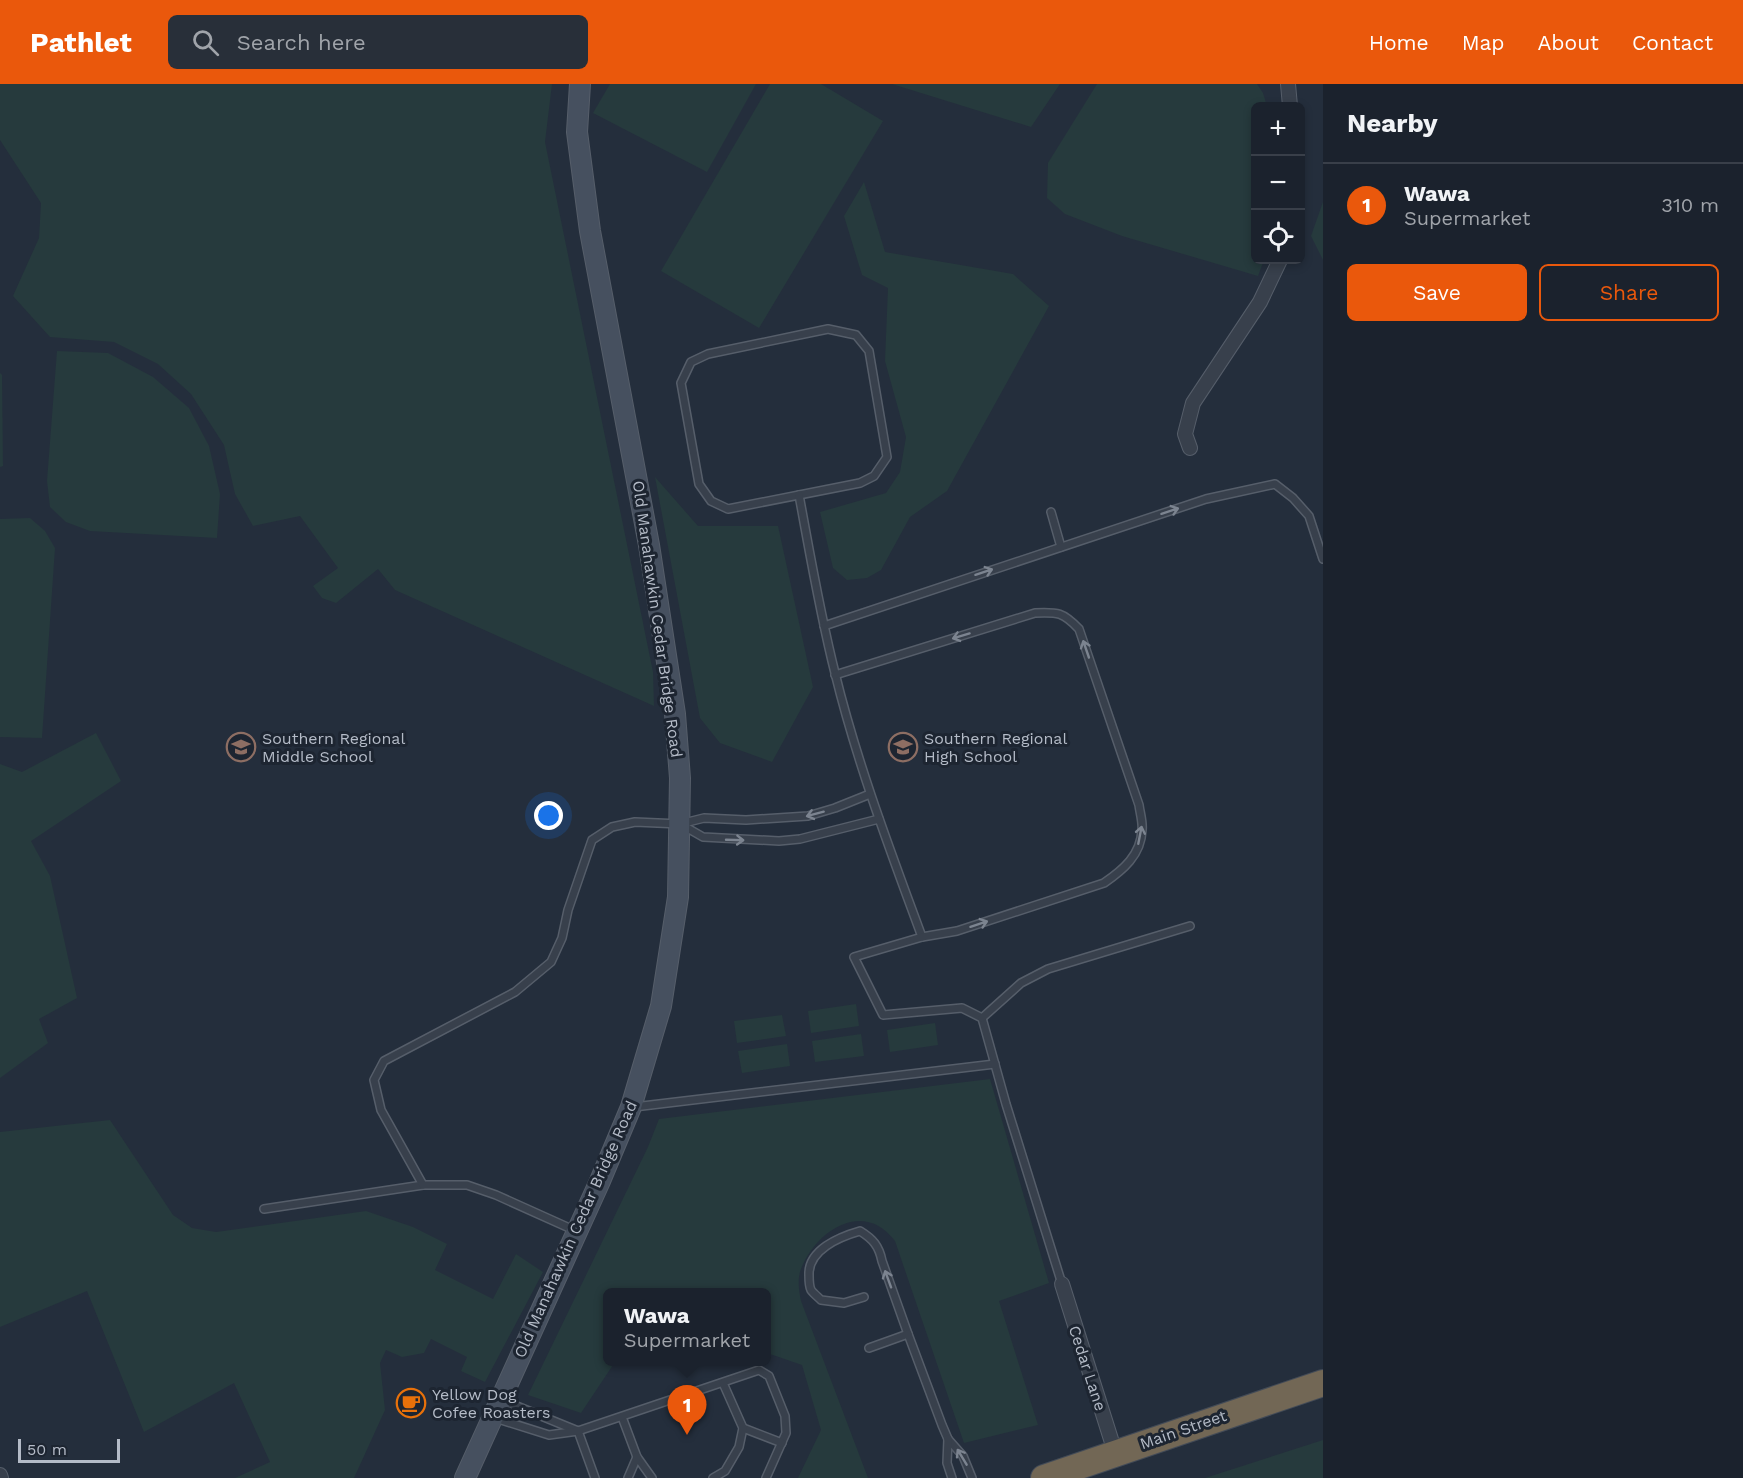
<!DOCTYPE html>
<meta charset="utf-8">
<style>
:root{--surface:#1b222d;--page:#282f39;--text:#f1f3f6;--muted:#a0a4aa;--line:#393f49;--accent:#ea580c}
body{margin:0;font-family:"Work Sans",sans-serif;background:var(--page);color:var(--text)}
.controls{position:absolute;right:18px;top:18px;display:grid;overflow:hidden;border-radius:9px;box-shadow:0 3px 9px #0003}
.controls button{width:54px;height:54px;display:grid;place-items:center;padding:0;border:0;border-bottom:2px solid var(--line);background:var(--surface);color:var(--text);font:30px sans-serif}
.scale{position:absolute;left:18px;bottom:15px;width:102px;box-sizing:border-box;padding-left:6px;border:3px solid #b4bbc7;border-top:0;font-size:16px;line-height:21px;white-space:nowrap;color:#b4bbc7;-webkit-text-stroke:4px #1d2531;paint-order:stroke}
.you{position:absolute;left:549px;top:732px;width:21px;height:21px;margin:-15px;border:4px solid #fff;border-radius:50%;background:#1a73e8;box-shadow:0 0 0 9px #1a73e833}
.badge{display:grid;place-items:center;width:39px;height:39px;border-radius:50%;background:var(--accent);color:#fff;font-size:20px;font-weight:700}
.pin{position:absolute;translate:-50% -50px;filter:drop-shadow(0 2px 3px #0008)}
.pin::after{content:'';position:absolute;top:32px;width:21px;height:18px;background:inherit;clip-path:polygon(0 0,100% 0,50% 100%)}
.popup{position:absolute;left:603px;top:1204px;width:168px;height:78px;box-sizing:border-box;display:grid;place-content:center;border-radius:9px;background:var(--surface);filter:drop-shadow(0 2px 4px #0005);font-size:20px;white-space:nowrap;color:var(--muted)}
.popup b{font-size:22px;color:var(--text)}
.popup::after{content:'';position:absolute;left:50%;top:100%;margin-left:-12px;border:12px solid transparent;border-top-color:var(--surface)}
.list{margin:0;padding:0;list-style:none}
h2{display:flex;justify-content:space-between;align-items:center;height:78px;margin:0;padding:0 24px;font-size:26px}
h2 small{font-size:20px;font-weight:400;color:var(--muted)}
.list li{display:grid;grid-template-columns:39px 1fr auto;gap:18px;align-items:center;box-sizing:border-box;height:84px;padding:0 24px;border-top:2px solid var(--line)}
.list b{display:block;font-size:22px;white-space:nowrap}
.list p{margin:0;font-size:20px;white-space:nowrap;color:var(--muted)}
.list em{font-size:20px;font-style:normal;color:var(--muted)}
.actions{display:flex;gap:12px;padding:18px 24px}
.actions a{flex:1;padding:14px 0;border:2px solid var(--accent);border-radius:9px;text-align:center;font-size:21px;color:var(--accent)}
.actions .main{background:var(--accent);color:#fff}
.icon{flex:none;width:33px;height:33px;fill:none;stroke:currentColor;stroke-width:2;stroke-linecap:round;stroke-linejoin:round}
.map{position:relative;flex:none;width:1323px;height:1394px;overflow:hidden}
header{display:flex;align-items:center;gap:36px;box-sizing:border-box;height:84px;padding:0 30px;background:var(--accent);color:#fff}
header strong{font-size:28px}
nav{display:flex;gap:33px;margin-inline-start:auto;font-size:21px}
.search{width:420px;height:54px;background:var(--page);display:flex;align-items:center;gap:15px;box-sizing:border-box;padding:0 21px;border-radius:9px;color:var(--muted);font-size:22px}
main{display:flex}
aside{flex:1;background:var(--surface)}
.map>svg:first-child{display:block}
.green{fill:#263a3d}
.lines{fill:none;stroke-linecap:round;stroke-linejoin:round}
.lane-casing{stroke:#565e6a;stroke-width:10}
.street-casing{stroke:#565e6a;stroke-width:16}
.secondary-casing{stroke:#565e6a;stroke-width:22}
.highway-casing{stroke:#434b57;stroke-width:28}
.lane{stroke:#38404c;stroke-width:7}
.street{stroke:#38404c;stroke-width:14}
.secondary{stroke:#46505f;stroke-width:20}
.highway{stroke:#726755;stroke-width:26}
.oneway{stroke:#7c8490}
.labels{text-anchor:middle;stroke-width:6;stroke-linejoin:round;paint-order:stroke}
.street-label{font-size:16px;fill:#b4bbc7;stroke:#1d2531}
.poi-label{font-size:16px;fill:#b4bbc7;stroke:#1d2531;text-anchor:start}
</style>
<header>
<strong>Pathlet</strong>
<div class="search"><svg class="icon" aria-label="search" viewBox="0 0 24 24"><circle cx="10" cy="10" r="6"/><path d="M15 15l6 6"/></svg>Search here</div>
<nav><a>Home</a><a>Map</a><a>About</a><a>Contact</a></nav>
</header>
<main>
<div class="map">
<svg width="1323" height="1394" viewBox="0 0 1323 1394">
<rect width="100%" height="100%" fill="#242e3c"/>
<g class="green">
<path d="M 0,0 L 552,0 L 545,58 L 653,588 L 654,622 L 395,506 L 378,485 L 336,519 L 322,514 L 313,502 L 338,484 L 300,432 L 253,442 L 235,410 L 224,361 L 191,310 L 158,280 L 114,258 L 50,253 L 13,212 L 39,154 L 41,119 L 0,56 Z"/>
<path d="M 610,0 L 756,0 L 707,88 L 593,29 Z"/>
<path d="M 770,0 L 821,0 L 883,37 L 759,244 L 661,187 Z"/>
<path d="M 892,0 L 1060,0 L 1031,43 Z"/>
<path d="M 1097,0 L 1257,0 L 1263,9 L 1267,22 L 1256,22 L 1256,176 L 1264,176 L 1258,192 L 1122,152 L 1065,130 L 1047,114 L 1048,79 Z"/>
<path d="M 864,98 L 885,168 L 1013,190 L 1049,222 L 947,407 L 910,433 L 881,486 L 867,494 L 847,496 L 833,484 L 820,428 L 886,409 L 900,388 L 906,353 L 885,277 L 888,204 L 862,191 L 844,132 Z"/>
<path d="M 1323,118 L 1323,176 L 1311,152 Z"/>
<path d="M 57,267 L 108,269 L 153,293 L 189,324 L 209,362 L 220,410 L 217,454 L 90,447 L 66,438 L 50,423 L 47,397 Z"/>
<path d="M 0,289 L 2,291 L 3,382 L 0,383 Z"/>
<path d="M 655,393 L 698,442 L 778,442 L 813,603 L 772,678 L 720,659 L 700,634 Z"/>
<path d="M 30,434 L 45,447 L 55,464 L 42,654 L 0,653 L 0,435 Z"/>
<path d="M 96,649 L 121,697 L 31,757 L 50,792 L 77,914 L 39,935 L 48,959 L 0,994 L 0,680 L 22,688 Z"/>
<path d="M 856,920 L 859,942 L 811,949 L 808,927 Z"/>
<path d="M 782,931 L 786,952 L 737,959 L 734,937 Z"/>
<path d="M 935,939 L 938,961 L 890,968 L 887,946 Z"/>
<path d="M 861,950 L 864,972 L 815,978 L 812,957 Z"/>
<path d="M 787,960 L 790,982 L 742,989 L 738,967 Z"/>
<path d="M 990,995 L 1049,1199 L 999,1217 L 1038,1341 L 964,1359 L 895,1157 C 864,1115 816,1146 801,1185 C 797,1195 799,1207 801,1217 L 868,1394 L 798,1394 L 821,1346 L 802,1281 L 767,1269 L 766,1208 L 608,1208 L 608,1278 L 615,1278 L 581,1329 L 528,1311 L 648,1063 L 659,1035 Z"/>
<path d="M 110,1036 L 173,1131 L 192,1144 L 216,1148 L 366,1127 L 413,1143 L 447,1160 L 435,1186 L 493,1215 L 516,1170 L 543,1188 L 485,1298 L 461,1287 L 467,1273 L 431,1255 L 424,1269 L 402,1273 L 386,1266 L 380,1279 L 385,1326 L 354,1394 L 235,1394 L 270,1378 L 234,1299 L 144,1348 L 87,1207 L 0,1243 L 0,1048 Z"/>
<path d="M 1323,1356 L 1323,1394 L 1205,1394 Z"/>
</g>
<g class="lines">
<g class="lane-casing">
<g id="lane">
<path d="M 828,245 L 856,251 L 869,267 L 887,373 L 874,392 L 860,399 L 728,425 L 711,417 L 699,400 L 681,299 L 691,278 L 708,270 Z"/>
<path d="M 799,411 C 810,470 820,530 835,589 C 857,679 890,766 922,853"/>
<path d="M 1051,428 L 1061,463"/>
<path d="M 824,542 L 1206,415 L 1275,400 L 1293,414 L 1309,432 L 1323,475"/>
<path d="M 835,591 L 1035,529 C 1058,528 1063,528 1079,545 L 1139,721 C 1140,729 1143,738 1142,746 C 1141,771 1123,786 1104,799 L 957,847 L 922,853 L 854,873 L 883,931 L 962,924 L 982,934 L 1006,1020 L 1062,1200"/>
<path d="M 682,741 L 703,753 L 779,757 L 800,755 L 879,735"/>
<path d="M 982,934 L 1021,899 L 1048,885 L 1190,842"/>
<path d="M 634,1023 L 995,980"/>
<path d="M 264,1125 L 423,1101"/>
<path d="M 576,1147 L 496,1111 L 467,1101 L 423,1101 L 381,1026 L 374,996 L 384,977 L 515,908 L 551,878 L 562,854 L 568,826 L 592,756 L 612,743 L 635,738 L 680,740 L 704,734 L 746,736 L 808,732 L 835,724 L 870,710"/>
<path d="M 864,1213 L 844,1219 L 821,1216 C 818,1213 813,1209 811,1206 C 809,1202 809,1196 809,1191 C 808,1166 839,1153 860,1147 C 873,1155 879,1162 882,1177 L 908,1250"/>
<path d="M 869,1264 L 908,1250 L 942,1341 L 948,1355 L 963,1372 L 972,1394"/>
<path d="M 502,1316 L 578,1347 L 595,1394"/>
<path d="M 622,1333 L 637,1373 L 652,1394"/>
<path d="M 495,1334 L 549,1351 L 578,1347 L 759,1286 L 769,1292 L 785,1332 L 786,1349 L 766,1394"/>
<path d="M 743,1344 L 782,1359"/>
<path d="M 948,1355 L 947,1379 L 952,1394"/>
<path d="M 628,1394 L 637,1373"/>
<path d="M 713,1394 L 725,1387 L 739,1363 L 743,1344 L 723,1299"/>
</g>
</g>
<g class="street-casing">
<g id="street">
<path d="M 1288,0 L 1290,22"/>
<path d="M 1190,364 L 1185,350 L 1193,319 L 1260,218 L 1280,176"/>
<path d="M 1062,1200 L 1115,1368"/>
<path d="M 0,1391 L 1,1394"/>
</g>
</g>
<g class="secondary-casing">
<path id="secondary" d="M 465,1394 L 600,1097 L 631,1023 L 661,922 L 678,813 L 680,694 L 675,630 L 649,461 L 590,147 L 577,48 L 580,0"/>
</g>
<g class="highway-casing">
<path id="highway" d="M 1044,1394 L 1323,1299"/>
</g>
<use href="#lane" class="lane"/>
<use href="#street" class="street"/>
<use href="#secondary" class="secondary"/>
<use href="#highway" class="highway"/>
</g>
<defs><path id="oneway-shaft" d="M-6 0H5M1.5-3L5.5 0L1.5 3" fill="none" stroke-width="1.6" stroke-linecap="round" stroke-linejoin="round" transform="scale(1.5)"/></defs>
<g class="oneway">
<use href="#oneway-shaft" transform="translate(1170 427) rotate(-18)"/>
<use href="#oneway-shaft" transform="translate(984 488) rotate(-18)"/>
<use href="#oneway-shaft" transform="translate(961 552) rotate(163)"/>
<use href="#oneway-shaft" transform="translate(1086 565) rotate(-109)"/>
<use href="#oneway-shaft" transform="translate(815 730) rotate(165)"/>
<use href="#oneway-shaft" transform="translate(1140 751) rotate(-79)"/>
<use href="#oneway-shaft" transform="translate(735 756) rotate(2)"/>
<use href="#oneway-shaft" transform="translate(979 840) rotate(-18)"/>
<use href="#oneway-shaft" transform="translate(888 1195) rotate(-110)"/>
<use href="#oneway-shaft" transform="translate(962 1373) rotate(-121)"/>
</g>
<defs>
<g id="school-ring" transform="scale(1.5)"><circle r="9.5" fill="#1d2531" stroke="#8d6e63" stroke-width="1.5"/><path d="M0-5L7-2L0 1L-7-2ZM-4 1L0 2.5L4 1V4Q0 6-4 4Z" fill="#8d6e63"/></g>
<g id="cafe-ring" transform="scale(1.5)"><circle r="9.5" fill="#1d2531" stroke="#e8710a" stroke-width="1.5"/><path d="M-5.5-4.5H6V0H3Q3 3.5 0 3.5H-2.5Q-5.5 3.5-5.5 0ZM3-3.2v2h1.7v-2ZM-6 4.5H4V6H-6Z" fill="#e8710a"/></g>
</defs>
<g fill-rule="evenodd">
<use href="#school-ring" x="241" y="663"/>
<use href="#school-ring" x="903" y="663"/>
<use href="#cafe-ring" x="411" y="1319"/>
</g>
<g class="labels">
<g class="street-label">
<text transform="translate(658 535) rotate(82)" y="6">Old Manahawkin Cedar Bridge Road</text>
<text transform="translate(575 1145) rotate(-66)" y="6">Old Manahawkin Cedar Bridge Road</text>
<text transform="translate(1088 1284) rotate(72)" y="6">Cedar Lane</text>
<text transform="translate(1183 1345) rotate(-19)" y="6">Main Street</text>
</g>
<g class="poi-label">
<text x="262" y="660">Southern Regional<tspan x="262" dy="18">Middle School</tspan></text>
<text x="924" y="660">Southern Regional<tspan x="924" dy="18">High School</tspan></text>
<text x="432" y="1316">Yellow Dog<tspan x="432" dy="18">Cofee Roasters</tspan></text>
</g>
</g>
</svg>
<div class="controls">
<button>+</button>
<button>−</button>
<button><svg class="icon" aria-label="locate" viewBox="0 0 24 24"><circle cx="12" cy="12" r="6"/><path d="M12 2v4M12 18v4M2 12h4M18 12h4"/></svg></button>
</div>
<div class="scale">50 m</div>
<div class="you"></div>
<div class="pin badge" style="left:687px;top:1351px">1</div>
<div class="popup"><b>Wawa</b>Supermarket</div>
</div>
<aside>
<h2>Nearby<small></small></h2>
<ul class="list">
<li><span class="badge">1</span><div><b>Wawa</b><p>Supermarket</p></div><em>310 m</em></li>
</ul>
<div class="actions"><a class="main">Save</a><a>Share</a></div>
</aside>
</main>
